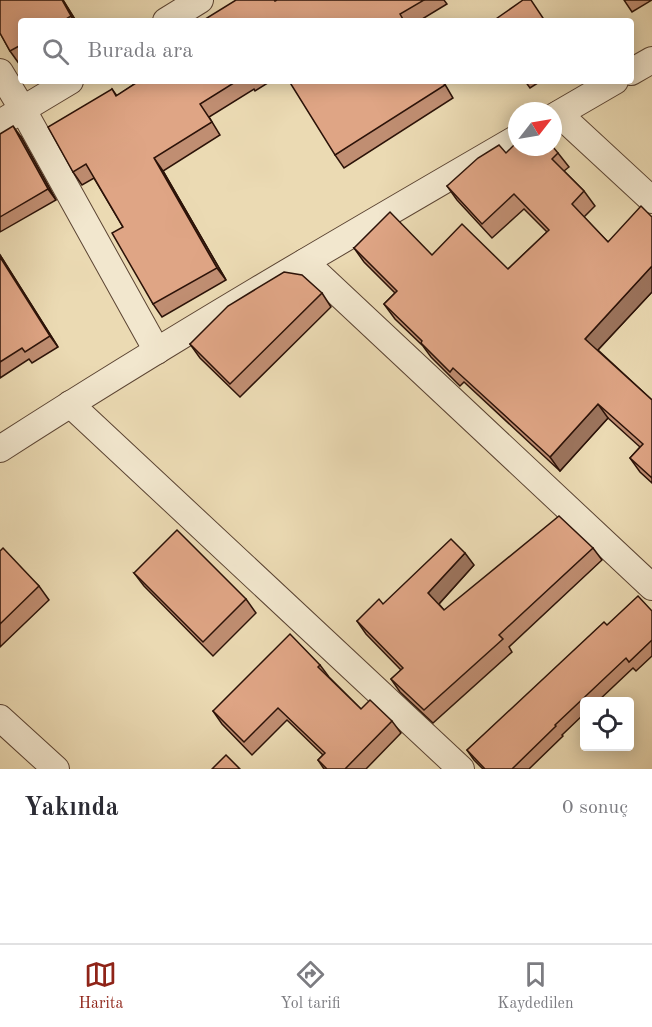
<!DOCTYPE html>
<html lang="tr">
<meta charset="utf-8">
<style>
:root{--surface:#fff;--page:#f7f7f7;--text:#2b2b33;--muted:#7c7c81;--line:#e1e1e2;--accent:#8f2418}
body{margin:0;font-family:"Old Standard TT",serif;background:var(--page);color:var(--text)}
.controls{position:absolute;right:18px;bottom:18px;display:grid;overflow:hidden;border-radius:6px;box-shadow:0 3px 15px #0003}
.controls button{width:54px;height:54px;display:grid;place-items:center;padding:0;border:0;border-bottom:2px solid var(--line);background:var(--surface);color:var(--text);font:30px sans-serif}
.compass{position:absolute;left:508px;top:102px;width:54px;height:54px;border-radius:50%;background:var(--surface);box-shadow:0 3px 15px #0003;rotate:59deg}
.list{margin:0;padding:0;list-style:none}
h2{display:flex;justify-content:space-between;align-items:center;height:78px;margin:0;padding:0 24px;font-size:26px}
h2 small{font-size:20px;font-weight:400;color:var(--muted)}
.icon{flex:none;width:33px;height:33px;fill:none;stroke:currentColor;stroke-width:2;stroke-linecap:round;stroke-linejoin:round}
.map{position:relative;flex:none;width:652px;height:769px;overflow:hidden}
.search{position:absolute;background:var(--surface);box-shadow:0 3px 15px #0003;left:18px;right:18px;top:18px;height:66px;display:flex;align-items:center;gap:15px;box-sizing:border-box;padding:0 21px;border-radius:6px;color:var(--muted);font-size:22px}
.sheet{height:174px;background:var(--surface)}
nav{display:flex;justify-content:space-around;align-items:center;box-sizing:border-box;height:84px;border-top:2px solid var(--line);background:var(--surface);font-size:16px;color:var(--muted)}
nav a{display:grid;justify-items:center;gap:3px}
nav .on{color:var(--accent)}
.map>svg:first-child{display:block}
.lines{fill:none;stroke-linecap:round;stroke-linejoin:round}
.minor-casing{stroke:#5b4433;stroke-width:28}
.minor{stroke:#f2e7ce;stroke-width:26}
.wall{fill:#c08e72;stroke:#2b1208;stroke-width:1.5}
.shaded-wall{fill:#9c745d;stroke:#2b1208;stroke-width:1.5}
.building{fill:#dfa585;stroke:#2b1208;stroke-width:1.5}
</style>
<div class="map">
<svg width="652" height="769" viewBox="0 0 652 769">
<rect width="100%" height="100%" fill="#ebdab3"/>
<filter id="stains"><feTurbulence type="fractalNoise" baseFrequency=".00333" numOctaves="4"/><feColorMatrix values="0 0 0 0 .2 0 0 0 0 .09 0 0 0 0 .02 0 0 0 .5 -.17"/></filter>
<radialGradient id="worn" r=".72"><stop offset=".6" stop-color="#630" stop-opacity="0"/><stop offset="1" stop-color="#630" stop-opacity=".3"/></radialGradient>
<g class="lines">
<g class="minor-casing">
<g id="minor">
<path d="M 166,21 L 200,0"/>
<path d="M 0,72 L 23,110 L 157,351"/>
<path d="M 631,72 L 652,60"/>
<path d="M 559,114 L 652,200"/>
<path d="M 553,117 L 615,81"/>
<path d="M 0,123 L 70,81"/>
<path d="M 305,262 L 652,587"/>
<path d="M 70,404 L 461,769"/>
<path d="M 0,449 C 169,340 343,239 517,138"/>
<path d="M 0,718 L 56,769"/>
</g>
</g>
<use href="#minor" class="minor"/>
</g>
<g class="wall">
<path d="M 0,0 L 63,0 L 76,21 L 21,21 L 21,64 L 20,65 L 10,51 L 0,33 Z"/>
<path d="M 277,0 L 444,0 L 447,4 L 419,21 L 202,21 Z"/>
<path d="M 624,0 L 652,0 L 632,12 Z"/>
<path d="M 139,81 L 271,81 L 255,91 L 254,89 L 209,117 L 220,135 L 163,171 L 226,280 L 162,317 L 153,304 L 123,227 L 94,178 L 82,185 L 73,172 L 112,89 L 117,96 Z"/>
<path d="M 443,81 L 453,98 L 344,168 L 335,155 Z"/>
<path d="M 525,81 L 541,81 L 530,88 Z"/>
<path d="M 0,134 L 21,137 L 56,200 L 0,232 Z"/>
<path d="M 506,153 L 558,153 L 569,167 L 564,171 L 584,191 L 595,206 L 584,217 L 608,242 L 652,217 L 652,292 L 598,350 L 652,400 L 652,483 L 640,472 L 630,458 L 640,447 L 608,418 L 560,471 L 464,382 L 460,386 L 431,357 L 423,346 L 395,319 L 384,304 L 395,293 L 364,262 L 354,248 L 432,255 L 508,269 L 547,232 L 524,209 L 492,238 L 457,200 L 447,186 Z"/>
<path d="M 0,255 L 58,347 L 32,363 L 29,359 L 0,378 Z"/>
<path d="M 322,293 L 331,307 L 240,397 L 200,358 L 190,344 Z"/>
<path d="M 593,548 L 602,560 L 509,647 L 512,652 L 433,723 L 400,692 L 391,679 L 401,670 L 366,634 L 357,621 L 474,565 L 439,604 L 444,610 Z"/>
<path d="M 0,551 L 39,586 L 49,600 L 0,647 Z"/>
<path d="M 134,573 L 246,599 L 256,613 L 213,656 L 144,586 Z"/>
<path d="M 652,611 L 652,656 L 636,671 L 633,668 L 597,702 L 585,702 L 585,713 L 562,735 L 563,736 L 529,769 L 483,769 L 474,760 L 467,750 L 607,625 Z"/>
<path d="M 320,665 L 329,677 L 361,709 L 392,721 L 401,733 L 366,769 L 324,769 L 318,760 L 323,755 L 287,720 L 252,755 L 222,724 L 213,711 Z"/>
</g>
<g class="shaded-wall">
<path d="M 62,0 L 63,0 L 76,21 L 74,21 L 71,16 Z"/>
<path d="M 13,126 L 21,137 L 56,200 L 48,189 Z"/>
<path d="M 154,158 L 163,171 L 226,280 L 217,268 Z"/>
<path d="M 0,255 L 58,347 L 50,336 Z"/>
<path d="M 652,266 L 652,292 L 595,353 L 585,339 Z"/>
<path d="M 598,404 L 608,418 L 560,471 L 550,457 Z"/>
<path d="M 465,553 L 474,565 L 437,606 L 428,593 Z"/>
</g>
<g class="building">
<path d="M 0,0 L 62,0 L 71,16 L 63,21 L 21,21 L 21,45 L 10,51 L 0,33 Z"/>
<path d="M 236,0 L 274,0 L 275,1 L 277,0 L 424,0 L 400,14 L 404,21 L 202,21 Z"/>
<path d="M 523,0 L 531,0 L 545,21 L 493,21 Z"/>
<path d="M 139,81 L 237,81 L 200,104 L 212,122 L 154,158 L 217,268 L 153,304 L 112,233 L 123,227 L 86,164 L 73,172 L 48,127 L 112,89 L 116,96 Z"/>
<path d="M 289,81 L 442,81 L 445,85 L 335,155 Z"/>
<path d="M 13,126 L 48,189 L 0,217 L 0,134 Z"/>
<path d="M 517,142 L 517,147 L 553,147 L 558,153 L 552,159 L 584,191 L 572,204 L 608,242 L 641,206 L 652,217 L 652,266 L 585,339 L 652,400 L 652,478 L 630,458 L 643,444 L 598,404 L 550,457 L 453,368 L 450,372 L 421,343 L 422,341 L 384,304 L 397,291 L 354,248 L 390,212 L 432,255 L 462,224 L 508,269 L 549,230 L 514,194 L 482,224 L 447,186 L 478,158 L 499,145 L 506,153 Z"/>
<path d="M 0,257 L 50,336 L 25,352 L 22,348 L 0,362 Z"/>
<path d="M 284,272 L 302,275 L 322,293 L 230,384 L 190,344 L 228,306 Z"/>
<path d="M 559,516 L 593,548 L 499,635 L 503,639 L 424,710 L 391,679 L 403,668 L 357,621 L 379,599 L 383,604 L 451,539 L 465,553 L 428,593 L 444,610 Z"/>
<path d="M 177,530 L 246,599 L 203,642 L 134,573 Z"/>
<path d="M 3,548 L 39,586 L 0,624 L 0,551 Z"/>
<path d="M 638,596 L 652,611 L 652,640 L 629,662 L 626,658 L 555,725 L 556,726 L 512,769 L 485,769 L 467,750 L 604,622 L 607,625 Z"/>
<path d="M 290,634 L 320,665 L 318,667 L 361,709 L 370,700 L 392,721 L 345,769 L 327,769 L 318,760 L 325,753 L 278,708 L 244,742 L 213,711 Z"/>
<path d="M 226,755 L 240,769 L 212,769 Z"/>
</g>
<rect width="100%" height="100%" filter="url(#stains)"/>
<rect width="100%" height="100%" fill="url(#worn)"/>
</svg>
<div class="controls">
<button><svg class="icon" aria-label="locate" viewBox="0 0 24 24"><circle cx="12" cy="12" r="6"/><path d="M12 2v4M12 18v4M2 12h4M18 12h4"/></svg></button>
</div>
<svg class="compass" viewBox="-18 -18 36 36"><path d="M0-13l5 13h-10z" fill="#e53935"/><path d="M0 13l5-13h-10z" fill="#7c7c81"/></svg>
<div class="search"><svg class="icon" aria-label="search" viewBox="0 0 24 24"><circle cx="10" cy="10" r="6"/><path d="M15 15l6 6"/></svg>Burada ara</div>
</div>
<section class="sheet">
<h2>Yakında<small>0 sonuç</small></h2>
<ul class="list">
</ul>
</section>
<nav>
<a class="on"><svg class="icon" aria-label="map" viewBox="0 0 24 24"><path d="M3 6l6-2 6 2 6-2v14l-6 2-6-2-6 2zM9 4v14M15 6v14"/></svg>Harita</a>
<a><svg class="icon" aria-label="directions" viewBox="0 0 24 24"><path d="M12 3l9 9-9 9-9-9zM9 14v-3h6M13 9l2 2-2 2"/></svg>Yol tarifi</a>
<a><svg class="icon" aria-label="saved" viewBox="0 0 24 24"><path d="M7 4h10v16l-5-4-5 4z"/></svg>Kaydedilen</a>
</nav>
